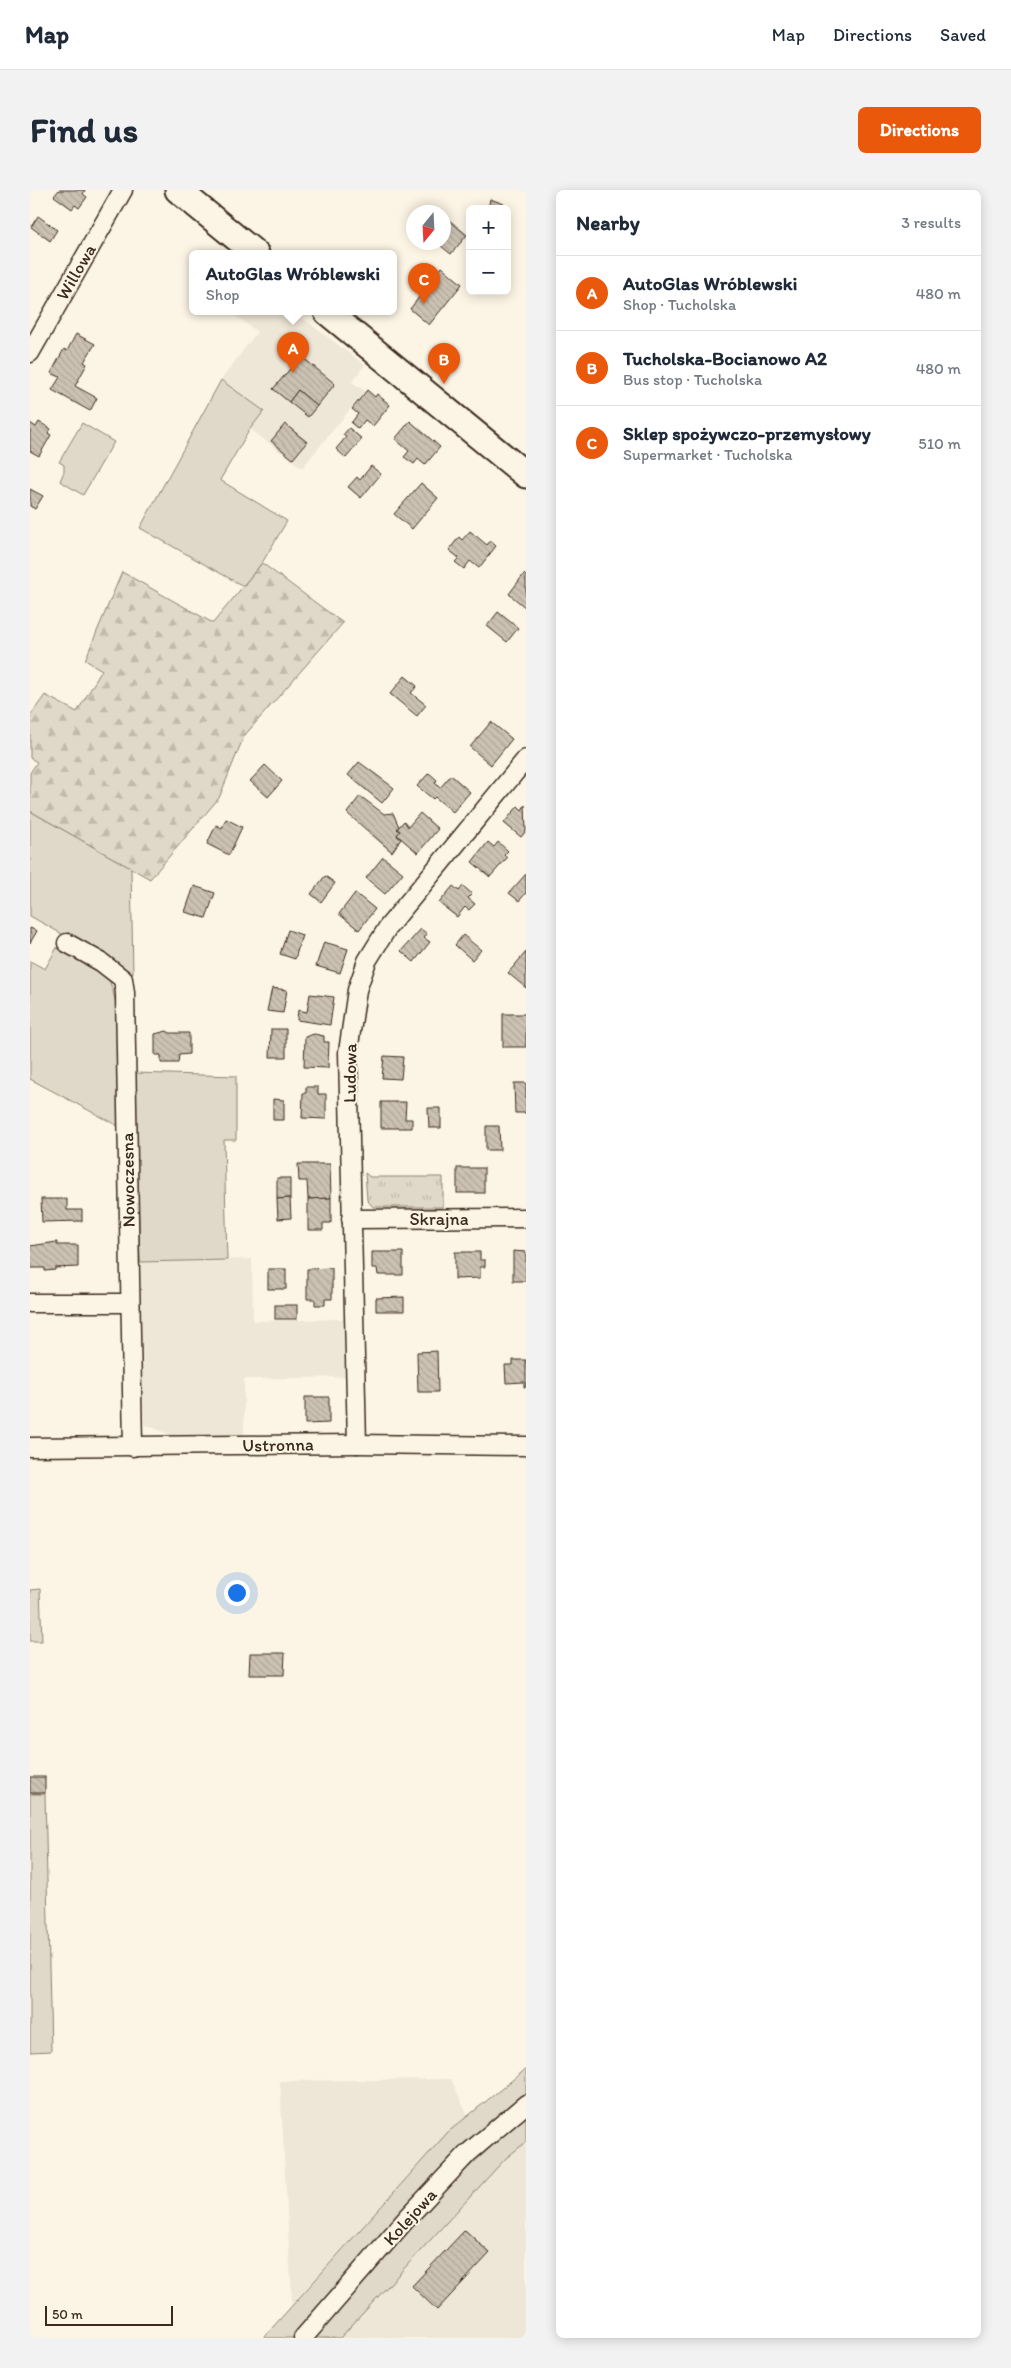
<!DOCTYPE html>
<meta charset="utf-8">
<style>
:root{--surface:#fff;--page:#f2f2f3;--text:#1f2937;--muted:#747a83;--line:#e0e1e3;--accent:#ea580c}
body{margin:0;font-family:Itim,sans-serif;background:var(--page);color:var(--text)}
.controls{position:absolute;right:15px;top:15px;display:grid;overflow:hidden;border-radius:8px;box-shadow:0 2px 12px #0003}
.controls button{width:45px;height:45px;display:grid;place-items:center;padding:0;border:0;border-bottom:1px solid var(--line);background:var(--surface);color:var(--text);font:25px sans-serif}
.compass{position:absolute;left:376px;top:15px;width:45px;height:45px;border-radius:50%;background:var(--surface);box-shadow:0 2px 12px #0003;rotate:198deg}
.scale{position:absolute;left:15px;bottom:12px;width:128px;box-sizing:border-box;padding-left:5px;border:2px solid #3b2a1e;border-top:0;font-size:14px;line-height:18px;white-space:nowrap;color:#3b2a1e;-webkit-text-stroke:4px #fcf5e5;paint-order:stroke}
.you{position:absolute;left:206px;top:1402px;width:18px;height:18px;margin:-12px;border:4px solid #fff;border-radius:50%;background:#1a73e8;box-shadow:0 0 0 8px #1a73e833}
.badge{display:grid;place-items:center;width:32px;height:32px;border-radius:50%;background:var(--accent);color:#fff;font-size:16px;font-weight:700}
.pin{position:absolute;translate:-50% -41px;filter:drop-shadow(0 1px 2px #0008)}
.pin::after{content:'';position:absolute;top:26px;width:18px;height:15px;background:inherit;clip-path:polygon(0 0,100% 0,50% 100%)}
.popup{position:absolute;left:159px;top:60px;width:208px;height:65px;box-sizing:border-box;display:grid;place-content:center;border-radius:8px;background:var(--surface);filter:drop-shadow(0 1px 4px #0005);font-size:16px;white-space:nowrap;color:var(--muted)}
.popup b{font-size:19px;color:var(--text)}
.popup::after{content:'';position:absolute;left:50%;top:100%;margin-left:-10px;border:10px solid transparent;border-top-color:var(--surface)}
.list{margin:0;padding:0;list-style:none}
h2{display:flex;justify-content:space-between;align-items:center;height:65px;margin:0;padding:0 20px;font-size:21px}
h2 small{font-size:16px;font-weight:400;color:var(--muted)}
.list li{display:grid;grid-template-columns:32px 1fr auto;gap:15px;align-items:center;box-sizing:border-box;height:75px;padding:0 20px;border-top:1px solid var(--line)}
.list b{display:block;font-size:19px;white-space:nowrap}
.list p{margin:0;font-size:16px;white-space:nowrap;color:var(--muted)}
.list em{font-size:16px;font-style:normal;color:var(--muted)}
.map{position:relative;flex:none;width:496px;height:2148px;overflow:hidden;border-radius:8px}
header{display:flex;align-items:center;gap:30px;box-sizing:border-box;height:70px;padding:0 25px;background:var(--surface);border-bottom:1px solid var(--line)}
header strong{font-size:24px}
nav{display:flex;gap:28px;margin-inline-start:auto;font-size:18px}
.intro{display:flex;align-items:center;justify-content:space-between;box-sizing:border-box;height:120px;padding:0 30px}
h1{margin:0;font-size:35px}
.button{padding:12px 22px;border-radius:8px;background:var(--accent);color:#fff;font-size:18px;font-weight:700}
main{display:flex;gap:30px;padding:0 30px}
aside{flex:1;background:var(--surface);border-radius:8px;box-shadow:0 2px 12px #0003}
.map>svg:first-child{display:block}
.built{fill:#eee6d6}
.grass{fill:#e0d8c8;stroke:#8e8173}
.forest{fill:url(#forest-firs);stroke:#8e8173}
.park{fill:url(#park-tufts);stroke:#8e8173}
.building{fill:url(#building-back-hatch);stroke:#3b2a1e}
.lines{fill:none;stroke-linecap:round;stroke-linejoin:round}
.minor-casing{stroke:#3b2a1e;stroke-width:21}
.secondary-casing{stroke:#3b2a1e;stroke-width:29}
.minor{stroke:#fcf5e5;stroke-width:18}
.secondary{stroke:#fcf5e5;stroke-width:25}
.labels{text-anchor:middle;stroke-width:4;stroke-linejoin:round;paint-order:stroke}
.street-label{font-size:18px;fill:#3b2a1e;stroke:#fcf5e5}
</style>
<header>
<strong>Map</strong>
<nav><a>Map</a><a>Directions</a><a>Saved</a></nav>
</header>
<div class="intro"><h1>Find us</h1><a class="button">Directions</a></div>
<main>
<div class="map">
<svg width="496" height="2148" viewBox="0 0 496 2148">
<defs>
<pattern id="forest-firs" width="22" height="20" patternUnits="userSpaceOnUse" patternTransform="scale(1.25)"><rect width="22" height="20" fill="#e0d8c8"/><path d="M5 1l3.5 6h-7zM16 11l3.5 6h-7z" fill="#c1baab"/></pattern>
<pattern id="park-tufts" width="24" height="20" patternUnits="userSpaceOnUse" patternTransform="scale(1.25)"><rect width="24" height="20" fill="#e0d8c8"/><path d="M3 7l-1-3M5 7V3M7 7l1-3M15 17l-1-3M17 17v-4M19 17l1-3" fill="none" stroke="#c1baab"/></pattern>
<pattern id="building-back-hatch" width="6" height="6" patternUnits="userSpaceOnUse" patternTransform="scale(1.25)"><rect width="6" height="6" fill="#ccc2b3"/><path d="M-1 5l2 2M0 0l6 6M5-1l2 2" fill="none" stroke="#b0a79a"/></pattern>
</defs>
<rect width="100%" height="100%" fill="#fcf5e5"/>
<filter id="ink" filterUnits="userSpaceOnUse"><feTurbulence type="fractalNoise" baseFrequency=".02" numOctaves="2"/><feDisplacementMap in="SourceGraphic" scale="10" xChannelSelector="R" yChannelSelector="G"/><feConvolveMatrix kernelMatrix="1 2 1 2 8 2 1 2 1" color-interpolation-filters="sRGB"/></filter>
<g filter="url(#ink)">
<g class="built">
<path d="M 208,122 L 264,122 L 335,175 L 322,192 L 335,201 L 272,278 L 220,239 L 233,221 L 191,190 L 227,142 L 205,125 Z"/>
<path d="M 222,1069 L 223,1131 L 313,1129 L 315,1187 L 214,1189 L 214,1248 L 148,1248 L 114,1234 L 110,1072 Z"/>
<path d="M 421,1889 L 438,1926 L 418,1942 L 262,2114 L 250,1891 Z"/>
<path d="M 496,1952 L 496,2148 L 310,2148 L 475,1969 Z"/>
</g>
<g class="grass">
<path d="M 191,190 L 234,221 L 220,239 L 190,290 L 257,331 L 232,373 L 213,396 L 110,338 Z"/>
<path d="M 52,233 L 84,252 L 53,305 L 30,291 L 34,282 L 34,275 L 29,272 Z"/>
<path d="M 0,621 L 101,678 L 103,784 L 0,726 Z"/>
<path d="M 29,754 C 39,760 66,772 72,779 C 96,804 90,902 90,937 L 0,889 L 0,771 L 15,779 Z"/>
<path d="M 105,883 L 206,886 L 206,950 L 194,950 L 197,1070 L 110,1072 Z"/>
<path d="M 10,1399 L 12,1451 L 0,1451 L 0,1400 Z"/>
<path d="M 0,1604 L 15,1604 L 21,1861 L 0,1862 Z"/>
<path d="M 496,1879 L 496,1907 L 408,1984 L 262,2148 L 233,2148 L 418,1942 Z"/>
<path d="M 496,1925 L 496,1952 L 475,1969 L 310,2148 L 281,2148 L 405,2008 Z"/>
</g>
<path class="forest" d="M 232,373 L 313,433 L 214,546 L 189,608 L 120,689 L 0,621 L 0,583 L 7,572 L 0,568 L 0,526 L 15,505 L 47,522 L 72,480 L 55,470 L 92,382 L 183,433 Z"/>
<path class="park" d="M 335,983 L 340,987 L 413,987 L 413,1017 L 343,1017 L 337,1010 Z"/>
<g class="building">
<path d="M 29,0 L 55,0 L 53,4 L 57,7 L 49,18 L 45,15 L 42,19 L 24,6 Z"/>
<path d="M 460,9 L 474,14 L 473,19 L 458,19 Z"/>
<path d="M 413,25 L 437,45 L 421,64 L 406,52 L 413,52 Z"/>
<path d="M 8,26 L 27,40 L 20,51 L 1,37 Z"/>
<path d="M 412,77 L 432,94 L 399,135 L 380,119 Z"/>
<path d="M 46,144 L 65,154 L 54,172 L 57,174 L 45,196 L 67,208 L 60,221 L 22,200 L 30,187 L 21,183 L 34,159 L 37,161 Z"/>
<path d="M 271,166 L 305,194 L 287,216 L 268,200 L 259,212 L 243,199 Z"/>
<path d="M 268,200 L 287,216 L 278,227 L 259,212 Z"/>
<path d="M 337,200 L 345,207 L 347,204 L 360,215 L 343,236 L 335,230 L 328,239 L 321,233 L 328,224 L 322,219 Z"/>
<path d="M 380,231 L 410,257 L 395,275 L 388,269 L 384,274 L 374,267 L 379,261 L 365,249 Z"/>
<path d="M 9,232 L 21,239 L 18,243 L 21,245 L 9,266 L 0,261 L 0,233 L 6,237 Z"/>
<path d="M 255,234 L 277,252 L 263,269 L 241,251 Z"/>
<path d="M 319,238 L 332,249 L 316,268 L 306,259 L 316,247 L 313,245 Z"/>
<path d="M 341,276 L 351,284 L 331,308 L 318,297 L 327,287 L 330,290 Z"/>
<path d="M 391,293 L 408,308 L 382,339 L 364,324 Z"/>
<path d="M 0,299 L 13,306 L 5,319 L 0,316 Z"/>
<path d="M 440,341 L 457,355 L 460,351 L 466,356 L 449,378 L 440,371 L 434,379 L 425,372 L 429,368 L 419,360 L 429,347 L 432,350 Z"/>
<path d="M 494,384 L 496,386 L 496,418 L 479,404 Z"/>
<path d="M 468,422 L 488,438 L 477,452 L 457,436 Z"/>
<path d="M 375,486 L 387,496 L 381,503 L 396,515 L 387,526 L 360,504 Z"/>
<path d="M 461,532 L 482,549 L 461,575 L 440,557 Z"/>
<path d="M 329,572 L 364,598 L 352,613 L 318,585 Z"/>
<path d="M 235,575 L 252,591 L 238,607 L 220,591 Z"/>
<path d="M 399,583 L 407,590 L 405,593 L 410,598 L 421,585 L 440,602 L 423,622 L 405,607 L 403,609 L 387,596 Z"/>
<path d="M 330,606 L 354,624 L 363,623 L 369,637 L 367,639 L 370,641 L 367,646 L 371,649 L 362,662 L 317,623 Z"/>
<path d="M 495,615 L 496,641 L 491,647 L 474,633 L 488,616 L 492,620 Z"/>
<path d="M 390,623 L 408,639 L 388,663 L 367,645 L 370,641 L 367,639 L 374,631 L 378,637 Z"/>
<path d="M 196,629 L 212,637 L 199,665 L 177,654 L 186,635 L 192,638 Z"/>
<path d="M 458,652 L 464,657 L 468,652 L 478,661 L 474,665 L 477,668 L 460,687 L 442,672 Z"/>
<path d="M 353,667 L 373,683 L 355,704 L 336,688 Z"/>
<path d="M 496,684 L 496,703 L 489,711 L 479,703 Z"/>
<path d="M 295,686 L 305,693 L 291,712 L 281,704 Z"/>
<path d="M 164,696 L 185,703 L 176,728 L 155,722 Z"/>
<path d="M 423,696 L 429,701 L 433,696 L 442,704 L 438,708 L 445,714 L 439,720 L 435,717 L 427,727 L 409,713 Z"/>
<path d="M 325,703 L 345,719 L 329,740 L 309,724 Z"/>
<path d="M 0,738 L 7,741 L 0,753 Z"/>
<path d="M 391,739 L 397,744 L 394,748 L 400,752 L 384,772 L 371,761 Z"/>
<path d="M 258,740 L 272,745 L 265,769 L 250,764 Z"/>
<path d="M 433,745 L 451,760 L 442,770 L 425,755 Z"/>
<path d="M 294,752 L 318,759 L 310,783 L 286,776 Z"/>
<path d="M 496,762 L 496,798 L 478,783 Z"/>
<path d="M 242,798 L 257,800 L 253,823 L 237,821 Z"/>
<path d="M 280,804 L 304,807 L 300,835 L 267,830 L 268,820 L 277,822 Z"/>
<rect x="473" y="824" width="23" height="33"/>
<path d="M 241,839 L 256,839 L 256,867 L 240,867 Z"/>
<path d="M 137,841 L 140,843 L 159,843 L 159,864 L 149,865 L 148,873 L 131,873 L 131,865 L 125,865 L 125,844 Z"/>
<path d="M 284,844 L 294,846 L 294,852 L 299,852 L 298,878 L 274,877 L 275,847 Z"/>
<path d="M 354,866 L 373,867 L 371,889 L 352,888 Z"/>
<path d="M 484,893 L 496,893 L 496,923 L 485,923 Z"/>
<path d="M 276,897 L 288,897 L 288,904 L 296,904 L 296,929 L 272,928 L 273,903 L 276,903 Z"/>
<path d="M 243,909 L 254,910 L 254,930 L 243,930 Z"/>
<path d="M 351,912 L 376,912 L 375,929 L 382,929 L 382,938 L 351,938 Z"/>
<path d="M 398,918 L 411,918 L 411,938 L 399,938 Z"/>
<path d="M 456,936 L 469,936 L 470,960 L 456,960 Z"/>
<path d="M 268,974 L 300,974 L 301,1008 L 278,1009 L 277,991 L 269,991 Z"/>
<rect x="427" y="978" width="27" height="25"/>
<path d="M 247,988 L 260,988 L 260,1008 L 247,1009 Z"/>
<path d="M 260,1008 L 261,1028 L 248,1029 L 247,1009 Z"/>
<path d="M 301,1008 L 301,1033 L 293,1033 L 293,1040 L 278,1040 L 278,1009 Z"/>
<path d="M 11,1009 L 37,1009 L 37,1020 L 52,1020 L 52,1031 L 12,1032 Z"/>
<path d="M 27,1052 L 27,1055 L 48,1055 L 48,1077 L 25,1078 L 25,1080 L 15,1081 L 15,1078 L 1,1078 L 0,1056 Z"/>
<path d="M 483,1061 L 496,1062 L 496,1091 L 483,1091 Z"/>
<path d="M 342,1062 L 373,1062 L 373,1085 L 348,1085 L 347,1078 L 342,1078 Z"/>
<path d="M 425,1062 L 450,1062 L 450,1070 L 455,1070 L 455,1077 L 450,1077 L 450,1088 L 425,1089 Z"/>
<path d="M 302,1078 L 302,1109 L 295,1109 L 295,1115 L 285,1115 L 285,1109 L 277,1109 L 277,1079 Z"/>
<rect x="238" y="1079" width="18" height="20"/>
<path d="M 374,1107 L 374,1121 L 346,1121 L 346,1108 Z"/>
<rect x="245" y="1115" width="22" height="14"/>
<path d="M 407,1161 L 408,1202 L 388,1202 L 387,1162 Z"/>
<path d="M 483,1170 L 496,1170 L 496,1197 L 494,1197 L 494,1192 L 476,1193 L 475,1175 L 483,1175 Z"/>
<path d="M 275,1207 L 299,1207 L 299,1233 L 275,1234 Z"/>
<path d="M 220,1463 L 255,1463 L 254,1485 L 219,1485 Z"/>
<rect x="0" y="1587" width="15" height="16"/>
<path d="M 435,2040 L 460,2063 L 407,2120 L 382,2096 Z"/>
</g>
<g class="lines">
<g class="minor-casing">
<g id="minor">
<path d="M 0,163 L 93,0"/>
<path d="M 37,753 L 71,772 L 93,789 L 95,803 L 103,1257"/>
<path d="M 321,1029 L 496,1028"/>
<path d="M 0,1113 L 100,1113"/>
<path d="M 327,1254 L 318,862 L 327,800 L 337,771 L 358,737 L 496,569"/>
<path d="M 0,1257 L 327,1254 L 496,1256"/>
<path d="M 273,2148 L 379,2026 L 438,1963 L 496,1914"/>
</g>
</g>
<g class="secondary-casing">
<g id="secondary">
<path d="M 148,0 L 226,64"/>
<path d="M 297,122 L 496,285"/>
</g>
</g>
<use href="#minor" class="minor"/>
<use href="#secondary" class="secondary"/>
</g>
</g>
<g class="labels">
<g class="street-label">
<text transform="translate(46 82) rotate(-60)" y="6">Willowa</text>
<text transform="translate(320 883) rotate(-89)" y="6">Ludowa</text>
<text transform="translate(98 990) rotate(-91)" y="6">Nowoczesna</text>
<text x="409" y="1035">Skrajna</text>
<text transform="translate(248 1255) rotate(-1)" y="6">Ustronna</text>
<text transform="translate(380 2027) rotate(-48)" y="6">Kolejowa</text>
</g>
</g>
</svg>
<div class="controls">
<button>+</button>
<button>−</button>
</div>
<svg class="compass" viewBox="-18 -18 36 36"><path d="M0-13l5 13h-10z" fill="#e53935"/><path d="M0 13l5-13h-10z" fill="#747a83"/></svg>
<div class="scale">50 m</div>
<div class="you"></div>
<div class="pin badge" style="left:263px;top:183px">A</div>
<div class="popup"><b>AutoGlas Wróblewski</b>Shop</div>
<div class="pin badge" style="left:414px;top:194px">B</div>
<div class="pin badge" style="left:394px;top:114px">C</div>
</div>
<aside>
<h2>Nearby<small>3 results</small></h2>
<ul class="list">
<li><span class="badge">A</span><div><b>AutoGlas Wróblewski</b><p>Shop · Tucholska</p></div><em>480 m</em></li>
<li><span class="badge">B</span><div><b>Tucholska-Bocianowo A2</b><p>Bus stop · Tucholska</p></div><em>480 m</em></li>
<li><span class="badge">C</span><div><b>Sklep spożywczo-przemysłowy</b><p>Supermarket · Tucholska</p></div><em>510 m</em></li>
</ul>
</aside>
</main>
